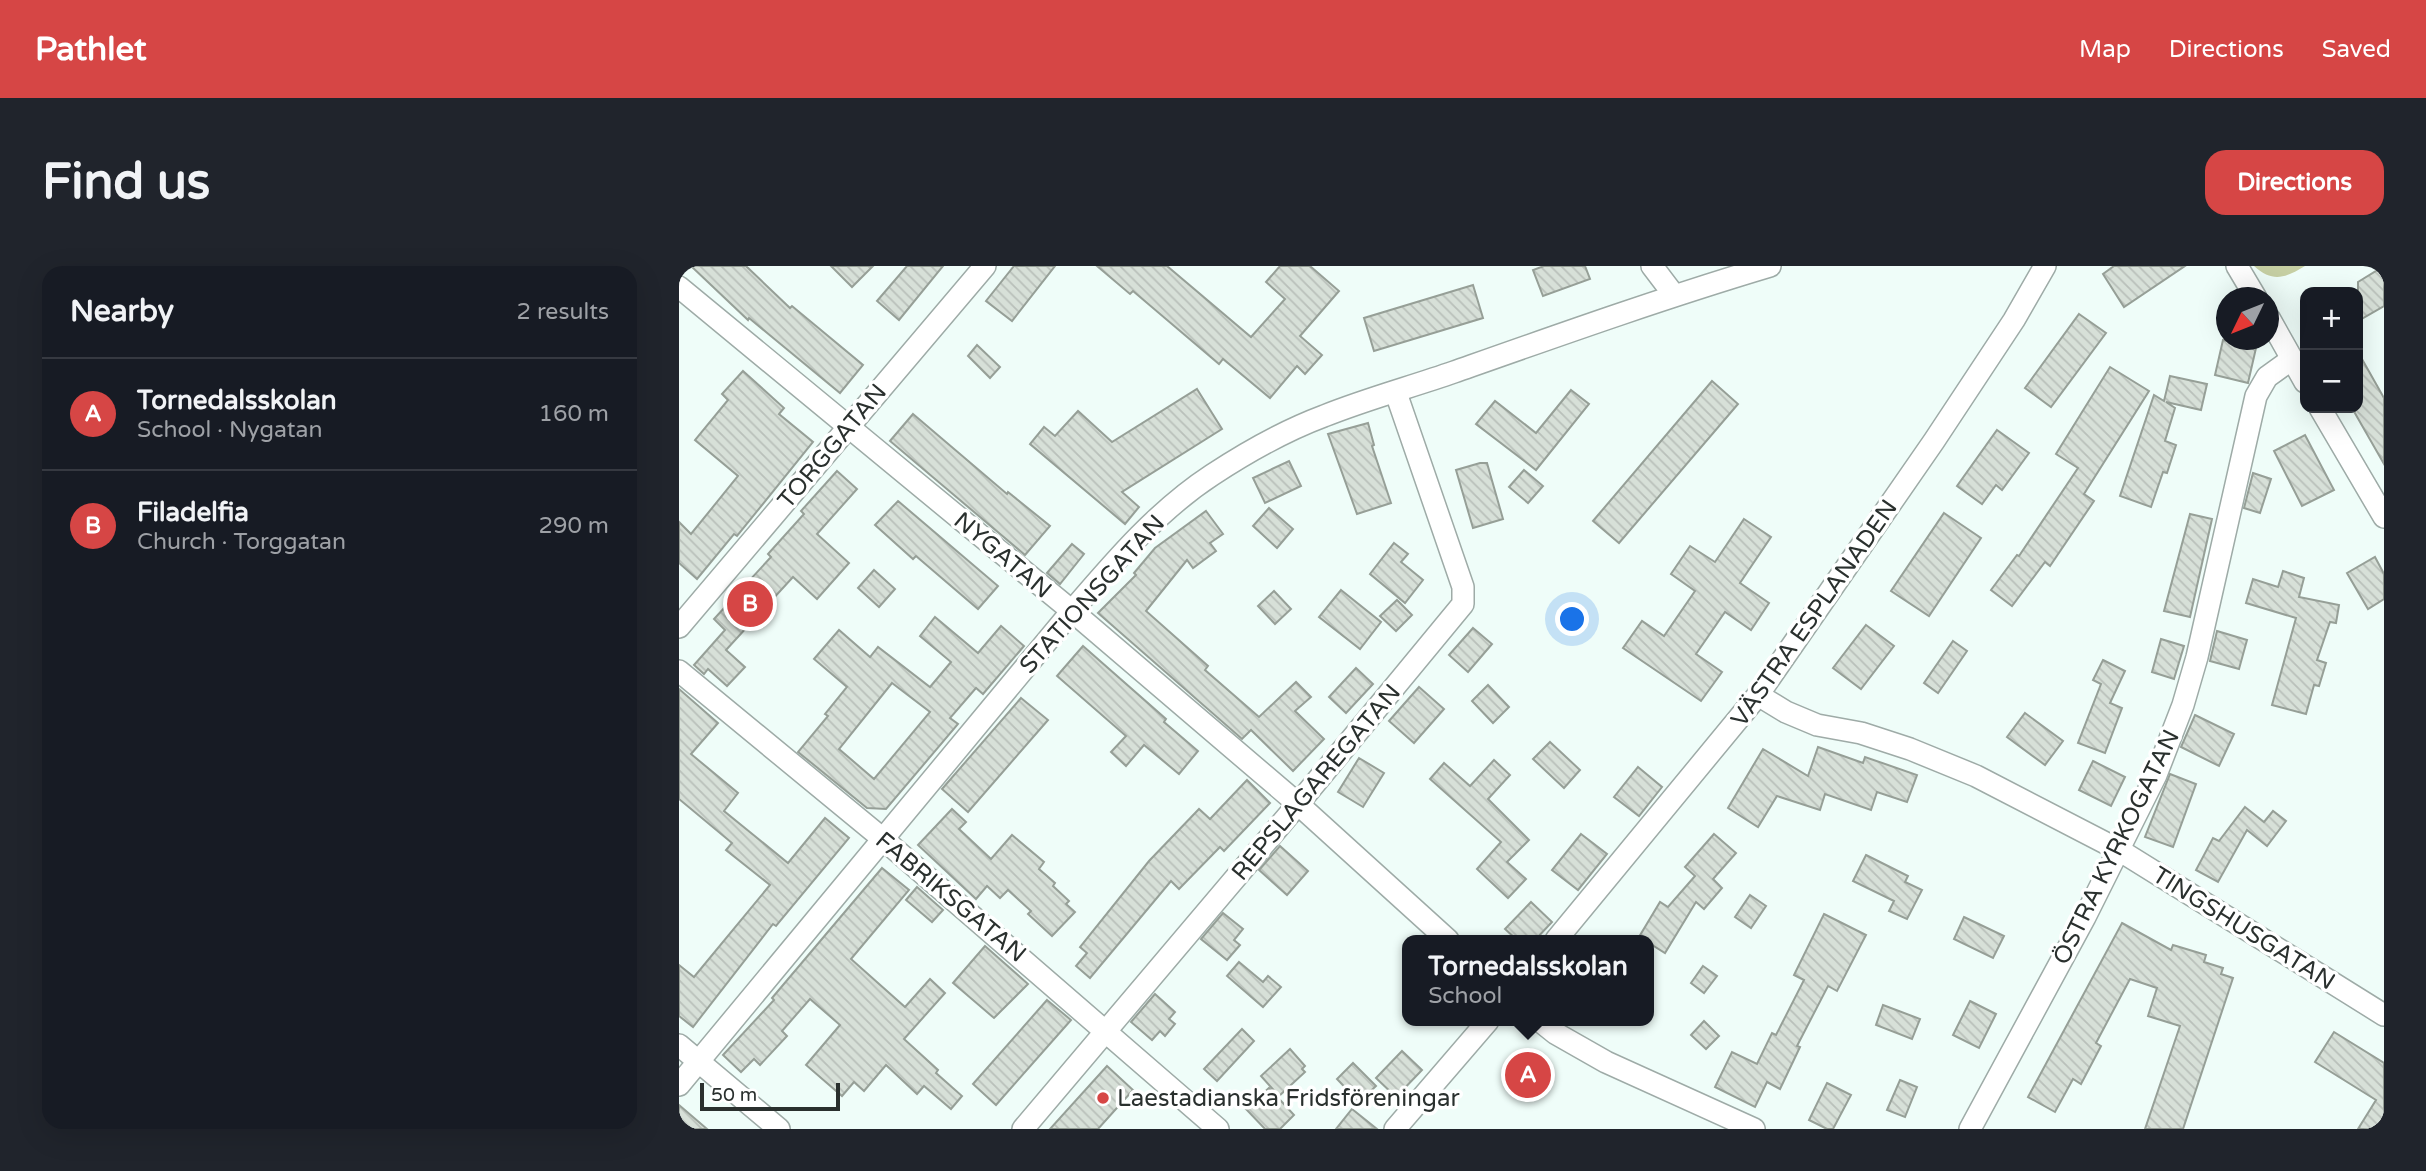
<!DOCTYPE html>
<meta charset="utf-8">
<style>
:root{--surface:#171b24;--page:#20242c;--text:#f1f3f6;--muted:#9ea1a6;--line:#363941;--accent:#d64645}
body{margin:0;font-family:"Varela Round",sans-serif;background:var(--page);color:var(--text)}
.controls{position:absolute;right:21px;top:21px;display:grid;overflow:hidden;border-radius:14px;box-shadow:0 7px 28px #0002}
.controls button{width:63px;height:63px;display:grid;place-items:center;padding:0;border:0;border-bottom:2px solid var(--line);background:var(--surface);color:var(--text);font:35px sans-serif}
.compass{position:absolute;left:1537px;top:21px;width:63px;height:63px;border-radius:50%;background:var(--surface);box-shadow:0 7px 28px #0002;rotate:227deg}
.scale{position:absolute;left:21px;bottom:18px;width:140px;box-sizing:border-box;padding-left:7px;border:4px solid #2a302e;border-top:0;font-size:19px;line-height:24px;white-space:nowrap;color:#2a302e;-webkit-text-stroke:5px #fff;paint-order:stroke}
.you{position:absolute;left:894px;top:354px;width:24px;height:24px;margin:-18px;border:5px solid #fff;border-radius:50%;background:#1a73e8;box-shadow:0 0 0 10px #1a73e833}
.badge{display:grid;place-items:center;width:46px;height:46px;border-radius:50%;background:var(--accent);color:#fff;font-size:23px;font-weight:700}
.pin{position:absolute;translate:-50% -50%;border:4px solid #fff;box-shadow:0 2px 7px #0006}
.popup{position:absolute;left:723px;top:669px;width:252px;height:91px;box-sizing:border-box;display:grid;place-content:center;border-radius:14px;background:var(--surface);filter:drop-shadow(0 2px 5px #0005);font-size:23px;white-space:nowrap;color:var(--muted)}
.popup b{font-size:26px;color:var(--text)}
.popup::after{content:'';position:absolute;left:50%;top:100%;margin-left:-14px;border:14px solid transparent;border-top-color:var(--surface)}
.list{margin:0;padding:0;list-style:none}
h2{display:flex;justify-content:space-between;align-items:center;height:91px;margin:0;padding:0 28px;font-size:30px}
h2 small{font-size:23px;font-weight:400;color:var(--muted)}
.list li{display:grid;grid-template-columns:46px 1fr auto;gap:21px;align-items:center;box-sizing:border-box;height:112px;padding:0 28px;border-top:2px solid var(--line)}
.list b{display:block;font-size:26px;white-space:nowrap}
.list p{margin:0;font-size:23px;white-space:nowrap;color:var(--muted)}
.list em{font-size:23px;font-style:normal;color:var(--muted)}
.map{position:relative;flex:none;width:1705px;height:863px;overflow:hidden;border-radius:21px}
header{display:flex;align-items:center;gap:42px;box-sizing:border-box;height:98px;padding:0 35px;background:var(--accent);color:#fff}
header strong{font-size:33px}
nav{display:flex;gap:38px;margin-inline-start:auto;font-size:24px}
.intro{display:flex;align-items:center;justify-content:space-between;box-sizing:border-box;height:168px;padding:0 42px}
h1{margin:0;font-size:49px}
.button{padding:18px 32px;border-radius:21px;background:var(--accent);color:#fff;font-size:24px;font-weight:700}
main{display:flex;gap:42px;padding:0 42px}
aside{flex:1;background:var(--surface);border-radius:21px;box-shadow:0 7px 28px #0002}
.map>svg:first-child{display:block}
.grass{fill:#c6cfa3}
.building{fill:url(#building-back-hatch);stroke:#969f97;stroke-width:2;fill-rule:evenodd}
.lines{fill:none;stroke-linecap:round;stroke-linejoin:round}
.minor-casing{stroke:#9eaba7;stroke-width:24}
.minor{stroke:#fff;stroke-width:21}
.poi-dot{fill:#d64645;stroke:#fff;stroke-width:2.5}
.labels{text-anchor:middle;stroke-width:7;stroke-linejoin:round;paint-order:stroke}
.street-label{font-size:24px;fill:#2a302e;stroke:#fff}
.poi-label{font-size:24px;fill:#2a302e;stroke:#fff;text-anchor:start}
</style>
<header>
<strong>Pathlet</strong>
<nav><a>Map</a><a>Directions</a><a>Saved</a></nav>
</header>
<div class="intro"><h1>Find us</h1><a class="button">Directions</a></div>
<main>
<aside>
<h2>Nearby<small>2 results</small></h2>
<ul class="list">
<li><span class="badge">A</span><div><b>Tornedalsskolan</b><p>School · Nygatan</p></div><em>160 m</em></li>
<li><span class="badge">B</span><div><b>Filadelfia</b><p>Church · Torggatan</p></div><em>290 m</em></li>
</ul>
</aside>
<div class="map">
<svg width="1705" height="863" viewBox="0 0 1705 863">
<defs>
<pattern id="building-back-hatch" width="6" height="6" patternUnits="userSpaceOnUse" patternTransform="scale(1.75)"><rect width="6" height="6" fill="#d7e0d8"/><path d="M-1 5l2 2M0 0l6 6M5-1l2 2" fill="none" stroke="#b9c0ba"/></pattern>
</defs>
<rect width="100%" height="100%" fill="#effdf9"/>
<path class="grass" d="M 1575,0 L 1626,0 C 1606,12 1594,17 1575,0 Z"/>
<g class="building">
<path d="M 12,0 L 67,0 L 111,42 L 113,40 L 184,99 L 161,127 L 70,52 L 69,54 Z"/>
<path d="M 152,0 L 194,0 L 173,21 Z"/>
<path d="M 228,0 L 264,0 L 220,54 L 198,35 Z"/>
<path d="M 335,0 L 376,0 L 333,55 L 307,35 Z"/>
<path d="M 418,0 L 488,0 L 572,71 L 606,33 L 587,16 L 601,0 L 631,0 L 660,25 L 621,70 L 643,89 L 626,108 L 618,100 L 591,132 L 544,93 L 540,98 L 454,25 L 451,28 Z"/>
<path d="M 865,0 L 906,0 L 911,13 L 864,30 L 854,4 Z"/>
<path d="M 1435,0 L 1506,0 L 1445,41 L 1424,8 Z"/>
<path d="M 1705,0 L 1705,40 L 1679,55 L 1679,16 Z"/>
<path d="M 794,19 L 804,52 L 695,85 L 685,52 Z"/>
<path d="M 1400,48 L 1427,67 L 1372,141 L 1346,122 Z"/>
<path d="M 1544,74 L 1577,82 L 1569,117 L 1536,109 Z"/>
<path d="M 298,79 L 321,101 L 311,112 L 289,90 Z"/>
<path d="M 1679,86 L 1705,132 L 1705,198 L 1673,142 L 1679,142 Z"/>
<path d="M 1431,101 L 1470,125 L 1405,228 L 1415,235 L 1371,300 L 1366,296 L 1333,340 L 1312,324 L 1338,289 L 1340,290 L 1399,202 L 1377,188 Z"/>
<path d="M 64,105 L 105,142 L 100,148 L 134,176 L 58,270 L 55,268 L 18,313 L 0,297 L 0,256 L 12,268 L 59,210 L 16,174 L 49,134 L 43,128 Z"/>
<path d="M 1491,110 L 1528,118 L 1522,144 L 1487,136 L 1496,142 L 1486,175 L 1497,179 L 1488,207 L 1484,206 L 1472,241 L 1441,230 L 1475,129 L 1485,135 Z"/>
<path d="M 1033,115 L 1059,138 L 940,277 L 914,255 Z"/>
<path d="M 518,123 L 543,163 L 443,226 L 460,241 L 446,258 L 351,178 L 365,161 L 376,170 L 399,145 L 433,176 Z"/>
<path d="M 892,124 L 910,138 L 857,204 L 797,158 L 816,135 L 857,167 Z"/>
<path d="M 234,148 L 328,228 L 329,226 L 371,260 L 346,289 L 211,175 Z"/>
<path d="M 689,157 L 695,179 L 693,180 L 712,237 L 678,248 L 649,168 Z"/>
<path d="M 1318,164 L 1350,187 L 1323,224 L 1317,219 L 1303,238 L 1278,220 Z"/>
<path d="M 1626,169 L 1655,224 L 1623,240 L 1595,185 Z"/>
<path d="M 610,195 L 622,220 L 586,237 L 574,212 Z"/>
<path d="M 801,197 L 808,197 L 824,253 L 794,262 L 777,204 Z"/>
<path d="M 845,204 L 864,220 L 849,237 L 830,221 Z"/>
<path d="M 158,205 L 178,223 L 138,268 L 170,297 L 138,333 L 114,311 L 47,384 L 66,401 L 48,420 L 29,403 L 25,408 L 15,399 L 46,364 L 35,353 L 92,291 L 89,288 L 125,248 L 122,245 Z"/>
<path d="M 1574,207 L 1592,213 L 1581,247 L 1565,242 Z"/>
<path d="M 219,235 L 319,320 L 299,343 L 237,290 L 234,293 L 196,259 Z"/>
<path d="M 590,242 L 614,263 L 598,282 L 574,260 Z"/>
<path d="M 527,245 L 544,268 L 531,277 L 537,285 L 514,302 L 508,294 L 467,345 L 529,400 L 526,404 L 580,451 L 617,416 L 632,431 L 616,445 L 645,473 L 614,505 L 572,464 L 563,473 L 419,347 L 457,309 L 455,307 L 476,282 Z"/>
<path d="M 1265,247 L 1302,272 L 1250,350 L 1212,325 Z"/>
<path d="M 1511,248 L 1533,253 L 1511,351 L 1485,345 Z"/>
<path d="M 1065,253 L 1092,271 L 1061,317 L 1090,337 L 1072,364 L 1046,346 L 1017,388 L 1043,406 L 1022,435 L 944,382 L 963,355 L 985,370 L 1016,325 L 992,308 L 1011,280 L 1036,296 Z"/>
<path d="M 715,277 L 729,288 L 722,296 L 744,314 L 726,337 L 691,308 Z"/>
<path d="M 393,278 L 405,288 L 381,318 L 368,307 Z"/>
<path d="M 1696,291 L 1705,308 L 1705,333 L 1689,343 L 1668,307 Z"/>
<path d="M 195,304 L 216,323 L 200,341 L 179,322 Z"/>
<path d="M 1604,305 L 1625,312 L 1620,331 L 1660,339 L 1657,357 L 1651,356 L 1638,394 L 1647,397 L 1640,420 L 1635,419 L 1627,448 L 1593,439 L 1617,352 L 1567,337 L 1574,313 L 1599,321 Z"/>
<path d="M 662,324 L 702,356 L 681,383 L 640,351 Z"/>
<path d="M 595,325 L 612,343 L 596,358 L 579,340 Z"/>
<path d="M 718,334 L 733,349 L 717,365 L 701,350 Z"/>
<path d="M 256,351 L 299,387 L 322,360 L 345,380 L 304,428 L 297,422 L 271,452 L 279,458 L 207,543 L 188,542 L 119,486 L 149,450 L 146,448 L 168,421 L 135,393 L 160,364 L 191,391 L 199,381 L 251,421 L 272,396 L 241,370 ZM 213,417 L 251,446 L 195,513 L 160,483 Z"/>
<path d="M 1187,359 L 1215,380 L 1182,423 L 1154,402 Z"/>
<path d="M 794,362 L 813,378 L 789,406 L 770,389 Z"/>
<path d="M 1538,365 L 1568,374 L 1560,403 L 1531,395 Z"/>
<path d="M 1482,373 L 1505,380 L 1495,413 L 1473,406 Z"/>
<path d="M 1274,375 L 1288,385 L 1259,427 L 1245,417 Z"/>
<path d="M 404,380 L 487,453 L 485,456 L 519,485 L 500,508 L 465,479 L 447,500 L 432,486 L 447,470 L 378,410 Z"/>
<path d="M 1424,394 L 1446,405 L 1431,437 L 1443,442 L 1426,487 L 1399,477 L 1422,418 L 1414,414 Z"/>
<path d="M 677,402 L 694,418 L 667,447 L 650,431 Z"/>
<path d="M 809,419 L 830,441 L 814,457 L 793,435 Z"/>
<path d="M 740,421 L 765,443 L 735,477 L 710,455 Z"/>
<path d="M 0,423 L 39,457 L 12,488 L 59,527 L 45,545 L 109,597 L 146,552 L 170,572 L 97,660 L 94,658 L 14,761 L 0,750 L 0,699 L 15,711 L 91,619 L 47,584 L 53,577 L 0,533 Z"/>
<path d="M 342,432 L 369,454 L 289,546 L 263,523 Z"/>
<path d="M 1346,447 L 1384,475 L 1366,499 L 1328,471 Z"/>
<path d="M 1516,449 L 1555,468 L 1540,500 L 1502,481 Z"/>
<path d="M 871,476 L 901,504 L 885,522 L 854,493 Z"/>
<path d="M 1139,481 L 1184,497 L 1186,491 L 1238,509 L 1228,536 L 1198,526 L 1192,544 L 1146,528 L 1141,544 L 1098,530 L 1079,561 L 1049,542 L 1084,483 L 1129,510 Z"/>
<path d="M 680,492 L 705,507 L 684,541 L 659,526 Z"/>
<path d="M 815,494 L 831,509 L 809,533 L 850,574 L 828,596 L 847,613 L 829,632 L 798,603 L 822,576 L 751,513 L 765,497 L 791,520 Z"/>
<path d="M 1414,495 L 1446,511 L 1432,540 L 1400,524 Z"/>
<path d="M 959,501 L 983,521 L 960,550 L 935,531 Z"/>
<path d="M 1491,508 L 1517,518 L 1494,581 L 1466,571 Z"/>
<path d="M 568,514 L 591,537 L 545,585 L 541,581 L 500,623 L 492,615 L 411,712 L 397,700 L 408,687 L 401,681 L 470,595 L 520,543 L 531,553 Z"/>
<path d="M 1566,541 L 1585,556 L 1594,545 L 1607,555 L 1588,580 L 1568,564 L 1539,616 L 1517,604 L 1534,572 L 1540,575 Z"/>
<path d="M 273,543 L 287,556 L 280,563 L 312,593 L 333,569 L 365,596 L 360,603 L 376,617 L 374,620 L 390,635 L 387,638 L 396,646 L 373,670 L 349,648 L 352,645 L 329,624 L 321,632 L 308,620 L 297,633 L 239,579 Z"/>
<path d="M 902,568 L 928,588 L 899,624 L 873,604 Z"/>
<path d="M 1035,568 L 1057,587 L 1034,613 L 1043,622 L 1025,643 L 1017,636 L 986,687 L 970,677 L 970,674 L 960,671 L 981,636 L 989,641 L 1016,610 L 1006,601 Z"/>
<path d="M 601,580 L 629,605 L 608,629 L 580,604 Z"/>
<path d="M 1187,589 L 1229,610 L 1226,616 L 1243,624 L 1228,653 L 1210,645 L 1215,635 L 1174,615 Z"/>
<path d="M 203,602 L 230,624 L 172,693 L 226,741 L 251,713 L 266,727 L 225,773 L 259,804 L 257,807 L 283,830 L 272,843 L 245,820 L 238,828 L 207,799 L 185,825 L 175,816 L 163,830 L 127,799 L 161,759 L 131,733 L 103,765 L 108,770 L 81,799 L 75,793 L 62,806 L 44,789 L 95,734 L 93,732 Z"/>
<path d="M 238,621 L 264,644 L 253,656 L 227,634 Z"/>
<path d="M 1071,629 L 1087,640 L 1072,662 L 1056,651 Z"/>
<path d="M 852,636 L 873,656 L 856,674 L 838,674 L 826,663 Z"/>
<path d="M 544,647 L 564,663 L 555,674 L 561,679 L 548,694 L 522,673 Z"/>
<path d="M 1145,648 L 1187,669 L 1158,725 L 1149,720 L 1118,780 L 1121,781 L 1101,823 L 1088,816 L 1076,841 L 1036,821 L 1053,786 L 1078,798 L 1093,767 L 1097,769 L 1125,714 L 1115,709 Z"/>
<path d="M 1285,651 L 1325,670 L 1314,692 L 1275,673 Z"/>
<path d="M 1443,657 L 1492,684 L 1494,679 L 1527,689 L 1525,696 L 1544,702 L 1542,708 L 1554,712 L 1504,863 L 1466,863 L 1501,760 L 1469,750 L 1478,722 L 1451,713 L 1417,777 L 1422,780 L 1402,818 L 1394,813 L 1376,846 L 1349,831 Z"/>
<path d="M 306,680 L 349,718 L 315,752 L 274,717 Z"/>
<path d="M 560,696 L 584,716 L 589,710 L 602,721 L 584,741 L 548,710 Z"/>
<path d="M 1024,700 L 1038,710 L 1025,727 L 1012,717 Z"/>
<path d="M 476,728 L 496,746 L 490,753 L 496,758 L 486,770 L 481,765 L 473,774 L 452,756 Z"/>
<path d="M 368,734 L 392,754 L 317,839 L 294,818 Z"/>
<path d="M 1291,735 L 1317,748 L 1300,782 L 1274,769 Z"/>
<path d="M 1204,739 L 1241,753 L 1233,773 L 1197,759 Z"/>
<path d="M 1025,755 L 1040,770 L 1027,783 L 1012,769 Z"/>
<path d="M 563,763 L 575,775 L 538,815 L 525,803 Z"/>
<path d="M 1655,766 L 1705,797 L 1705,863 L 1679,863 L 1697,834 L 1636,796 Z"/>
<path d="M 611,783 L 626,800 L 623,803 L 626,806 L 600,830 L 582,810 Z"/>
<path d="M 723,785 L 743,804 L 717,831 L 697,812 Z"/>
<path d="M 674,797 L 697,820 L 680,836 L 658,813 Z"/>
<path d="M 428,800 L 454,824 L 419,863 L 371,863 Z"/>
<path d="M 1221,814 L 1238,821 L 1226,851 L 1208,844 Z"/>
<path d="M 1148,817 L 1172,829 L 1154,863 L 1148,863 L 1130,854 Z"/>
<path d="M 590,822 L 615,849 L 601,863 L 586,863 L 567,843 Z"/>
<path d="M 0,839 L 28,863 L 0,863 Z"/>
<path d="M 673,843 L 698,863 L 657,863 Z"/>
</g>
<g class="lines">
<g class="minor-casing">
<g id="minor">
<path d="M 973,0 L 995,29"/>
<path d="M 1558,0 L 1577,32"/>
<path d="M 0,21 L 393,345 L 619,538 L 769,674"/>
<path d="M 1590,52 L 1626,116"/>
<path d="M 1641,142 L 1705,251"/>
<path d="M 0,361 L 306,0"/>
<path d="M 0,405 L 204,573 L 539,863"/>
<path d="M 1079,429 L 1107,446 L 1138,459 L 1182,467 L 1231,483 L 1297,510 L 1440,584 L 1705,749"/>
<path d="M 877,674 L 1079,429 L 1255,175 L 1335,54 L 1366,0"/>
<path d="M 861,755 L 876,767 L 927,796 L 1075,863"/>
<path d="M 0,779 L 100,863"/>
<path d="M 0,819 L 393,345 C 435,296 478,245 533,209 C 568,186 605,165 645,150 C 687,133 732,121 775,106 C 880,69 984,32 1091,0"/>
<path d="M 344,863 L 619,538 L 784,338 L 784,321 L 717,127"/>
<path d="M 716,863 L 809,755"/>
<path d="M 1291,863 L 1406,651 L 1477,509 L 1504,439 L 1518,391 L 1577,130 L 1588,111 L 1613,93"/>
</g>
</g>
<use href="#minor" class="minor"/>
</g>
<circle class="poi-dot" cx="424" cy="832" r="7"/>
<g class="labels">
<g class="street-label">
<text transform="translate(153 180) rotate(-50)" y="8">TORGGATAN</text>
<text transform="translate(324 289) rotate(40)" y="8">NYGATAN</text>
<text transform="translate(413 328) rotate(-48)" y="8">STATIONSGATAN</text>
<text transform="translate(1135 347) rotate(-55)" y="8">VÄSTRA ESPLANADEN</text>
<text transform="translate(637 516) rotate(-50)" y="8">REPSLAGAREGATAN</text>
<text transform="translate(1437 581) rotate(-64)" y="8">ÖSTRA KYRKOGATAN</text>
<text transform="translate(272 631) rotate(40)" y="8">FABRIKSGATAN</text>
<text transform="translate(1565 662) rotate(32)" y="8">TINGSHUSGATAN</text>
</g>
<g class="poi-label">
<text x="438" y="840">Laestadianska Fridsföreningar</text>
</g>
</g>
</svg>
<div class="controls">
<button>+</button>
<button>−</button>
</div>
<svg class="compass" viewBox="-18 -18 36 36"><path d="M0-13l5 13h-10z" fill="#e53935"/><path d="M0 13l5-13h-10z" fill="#9ea1a6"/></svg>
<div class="scale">50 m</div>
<div class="you"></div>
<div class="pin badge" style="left:849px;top:809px">A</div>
<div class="popup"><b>Tornedalsskolan</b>School</div>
<div class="pin badge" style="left:71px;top:338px">B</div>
</div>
</main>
